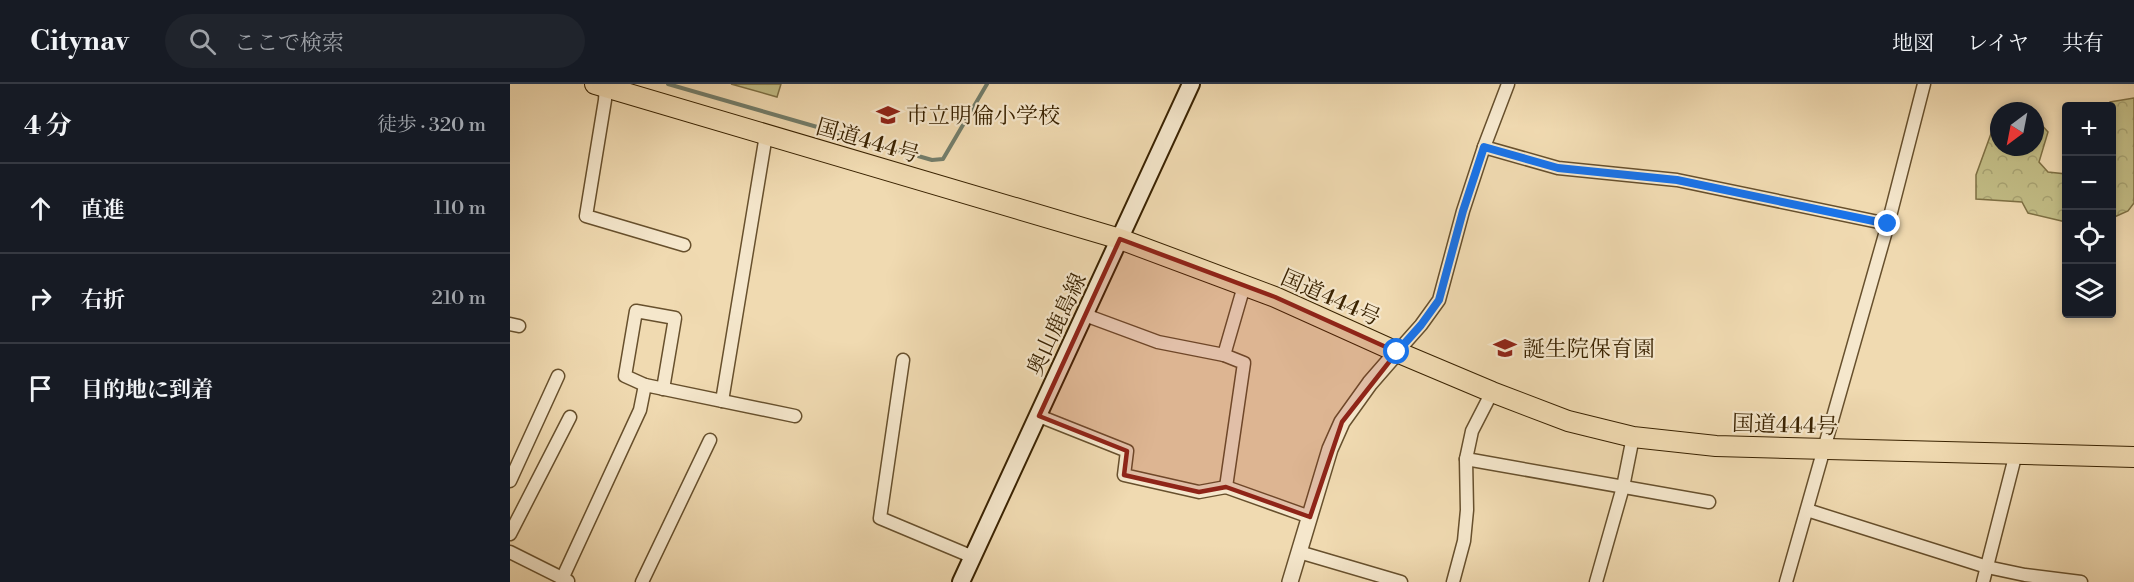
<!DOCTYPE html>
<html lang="ja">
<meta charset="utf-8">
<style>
:root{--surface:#171b24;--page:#20242c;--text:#f1f3f6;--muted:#9ea1a6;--line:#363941}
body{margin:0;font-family:"Libre Bodoni","Noto Serif JP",serif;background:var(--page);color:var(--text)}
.controls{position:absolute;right:18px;top:18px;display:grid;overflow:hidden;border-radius:6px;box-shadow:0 3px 9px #0003}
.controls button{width:54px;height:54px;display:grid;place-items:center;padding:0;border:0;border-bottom:2px solid var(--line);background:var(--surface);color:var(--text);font:30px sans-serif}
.compass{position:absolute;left:1480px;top:18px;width:54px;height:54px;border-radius:50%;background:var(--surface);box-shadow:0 3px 9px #0003;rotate:212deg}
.stop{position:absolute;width:18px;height:18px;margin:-14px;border:4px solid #1a73e8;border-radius:50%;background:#fff}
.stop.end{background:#1a73e8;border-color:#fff;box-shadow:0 2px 6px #0008}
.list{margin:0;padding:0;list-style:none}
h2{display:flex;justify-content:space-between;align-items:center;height:78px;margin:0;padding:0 24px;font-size:26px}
h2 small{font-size:20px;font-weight:400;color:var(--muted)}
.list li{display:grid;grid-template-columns:39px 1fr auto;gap:18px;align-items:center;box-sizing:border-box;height:90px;padding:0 24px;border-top:2px solid var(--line)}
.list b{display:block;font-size:22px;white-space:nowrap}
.list em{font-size:20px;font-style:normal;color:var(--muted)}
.icon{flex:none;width:33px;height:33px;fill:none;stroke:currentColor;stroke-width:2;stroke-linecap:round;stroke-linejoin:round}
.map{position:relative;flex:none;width:1624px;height:498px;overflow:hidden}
header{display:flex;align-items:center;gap:36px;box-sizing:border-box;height:84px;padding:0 30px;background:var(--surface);border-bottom:2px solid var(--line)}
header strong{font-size:28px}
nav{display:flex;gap:33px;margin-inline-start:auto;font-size:21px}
.search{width:420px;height:54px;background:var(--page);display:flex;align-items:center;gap:15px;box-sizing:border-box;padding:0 21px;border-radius:33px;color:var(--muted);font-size:22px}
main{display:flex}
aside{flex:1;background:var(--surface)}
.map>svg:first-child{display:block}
.forest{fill:url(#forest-crowns);stroke:#7e7044;stroke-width:1.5}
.pitch{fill:#c2bd86;stroke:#7e7044;stroke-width:1.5}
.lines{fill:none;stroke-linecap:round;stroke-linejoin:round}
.stream{stroke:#737d6a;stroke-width:4}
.minor-casing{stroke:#67502d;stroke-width:15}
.tertiary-casing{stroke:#67502d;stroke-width:18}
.secondary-casing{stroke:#392201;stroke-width:20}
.trunk-casing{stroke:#392201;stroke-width:22}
.minor{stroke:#f5e7cc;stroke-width:12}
.tertiary{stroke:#f5e7cc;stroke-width:15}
.secondary{stroke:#f5e7cc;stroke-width:16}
.trunk{stroke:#f0dab1;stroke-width:20}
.route{stroke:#1a73e8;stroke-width:8}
.marked{fill:#8f2418;fill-opacity:0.2;stroke:#8f2418;stroke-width:4.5;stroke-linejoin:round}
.labels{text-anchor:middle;stroke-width:4.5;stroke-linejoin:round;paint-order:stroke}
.poi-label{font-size:22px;fill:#392201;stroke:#f5e7cc;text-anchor:start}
.street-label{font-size:22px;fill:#392201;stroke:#f5e7cc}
</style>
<header>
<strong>Citynav</strong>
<div class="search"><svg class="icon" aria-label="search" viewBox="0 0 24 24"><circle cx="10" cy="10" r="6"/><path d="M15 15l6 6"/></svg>ここで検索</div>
<nav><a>地図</a><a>レイヤ</a><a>共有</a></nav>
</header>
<main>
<aside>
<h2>4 分<small>徒歩 · 320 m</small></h2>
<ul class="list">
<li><svg class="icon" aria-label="ahead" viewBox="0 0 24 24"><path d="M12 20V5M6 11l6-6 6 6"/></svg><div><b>直進</b></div><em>110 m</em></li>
<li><svg class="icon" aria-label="right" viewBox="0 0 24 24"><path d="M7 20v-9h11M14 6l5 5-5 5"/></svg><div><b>右折</b></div><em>210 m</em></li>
<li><svg class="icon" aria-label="arrive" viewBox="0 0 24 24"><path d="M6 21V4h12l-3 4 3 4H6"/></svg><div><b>目的地に到着</b></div></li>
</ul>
</aside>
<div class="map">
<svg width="1624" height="498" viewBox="0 0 1624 498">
<defs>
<pattern id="forest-crowns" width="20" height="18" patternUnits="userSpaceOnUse" patternTransform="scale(1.5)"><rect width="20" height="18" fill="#c2bd86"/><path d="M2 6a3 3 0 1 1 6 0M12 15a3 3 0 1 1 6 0" fill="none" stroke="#a7a272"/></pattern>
</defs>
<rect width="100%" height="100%" fill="#f0dab1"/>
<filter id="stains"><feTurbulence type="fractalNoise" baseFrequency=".00333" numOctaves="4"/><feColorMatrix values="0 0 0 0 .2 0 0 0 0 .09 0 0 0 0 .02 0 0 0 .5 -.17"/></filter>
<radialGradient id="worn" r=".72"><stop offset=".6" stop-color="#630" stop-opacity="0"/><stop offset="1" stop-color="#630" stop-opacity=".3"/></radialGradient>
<g class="forest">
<path d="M 1624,14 L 1624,119 L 1618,127 L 1602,134 L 1602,22 L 1597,22 L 1600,18 Z"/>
<path d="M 1489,33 L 1489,63 L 1525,63 L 1525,36 L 1528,37 L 1538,48 L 1529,78 L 1538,88 L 1556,90 L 1556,138 L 1518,129 L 1512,118 L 1466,115 L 1466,91 L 1486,36 Z"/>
</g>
<path class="pitch" d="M 221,0 L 271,0 L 267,13 Z"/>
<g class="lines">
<path class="stream" d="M 158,0 L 422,76 L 433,75 L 477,0"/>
<g class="minor-casing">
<g id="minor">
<path d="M 96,0 L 95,16 L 76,132 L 174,161"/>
<path d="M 974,63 L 1048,84 L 1167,96 L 1378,140"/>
<path d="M 575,231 L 648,258 L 714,271 L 734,202"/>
<path d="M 0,240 L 9,242"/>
<path d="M 887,268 L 911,241 L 929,216 L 953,127 L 974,63 L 998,0"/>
<path d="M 714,271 L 734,279 L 716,403"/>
<path d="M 393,276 L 370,434 L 463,473"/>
<path d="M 135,301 L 115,292 L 126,227 L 165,234 L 153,305"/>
<path d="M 212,317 L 256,51"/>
<path d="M 529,332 L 617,367 L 614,391 L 689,408 L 716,403 L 800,433"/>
<path d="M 956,375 L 1199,418"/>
<path d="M 0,397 L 48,292"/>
<path d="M 1297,426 L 1477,483 L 1515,491 L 1571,498"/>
<path d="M 0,450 L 60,333"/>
<path d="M 0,468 L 58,497"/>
<path d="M 789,468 L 891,498"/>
<path d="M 52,495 L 130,326 L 135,301 L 285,332"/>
<path d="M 132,498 L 200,356"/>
<path d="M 943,498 L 954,457 L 957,426 L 956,375 L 962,347 L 982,308"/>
<path d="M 1086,498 L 1113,403 L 1123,353"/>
<path d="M 1276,498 L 1378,140 L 1414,0"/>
<path d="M 1473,498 L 1506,369"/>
</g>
</g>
<g class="tertiary-casing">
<path id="tertiary" d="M 780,498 L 820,365 L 832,338 L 860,299 L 887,268"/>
</g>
<g class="secondary-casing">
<path id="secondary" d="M 451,498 L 681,0"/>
</g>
<g class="trunk-casing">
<path id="trunk" d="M 85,0 L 610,155 L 765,213 L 887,268 L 982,308 L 1058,337 L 1123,353 L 1206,362 L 1624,373"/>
</g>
<use href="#minor" class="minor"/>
<use href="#tertiary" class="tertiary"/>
<use href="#secondary" class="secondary"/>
<use href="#trunk" class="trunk"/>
</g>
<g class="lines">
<path class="route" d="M 887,268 L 911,241 L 929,216 L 953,127 L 974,63 L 1048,84 L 1167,96 L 1378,140"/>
</g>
<path class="marked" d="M 610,155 L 765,213 L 887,268 L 832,338 L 800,433 L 716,403 L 689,408 L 614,391 L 617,367 L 529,332 Z"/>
<defs>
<g id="school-bare" transform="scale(1.8)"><path d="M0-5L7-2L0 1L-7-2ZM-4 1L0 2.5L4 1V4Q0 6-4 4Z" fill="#8f2418" stroke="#f5e7cc" stroke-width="2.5" paint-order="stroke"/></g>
</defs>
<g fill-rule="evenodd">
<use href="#school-bare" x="378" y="31"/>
<use href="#school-bare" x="995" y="264"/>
</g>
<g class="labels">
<g class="poi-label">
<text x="396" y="39">市立明倫小学校</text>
<text x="1013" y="272">誕生院保育園</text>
</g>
<g class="street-label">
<text transform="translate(358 56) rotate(16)" y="8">国道444号</text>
<text transform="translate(821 213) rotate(24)" y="8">国道444号</text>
<text transform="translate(546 240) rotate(-65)" y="8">奥山鹿島線</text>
<text transform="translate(1275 340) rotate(2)" y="8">国道444号</text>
</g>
</g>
<rect width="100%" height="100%" filter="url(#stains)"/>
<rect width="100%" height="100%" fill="url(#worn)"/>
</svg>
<div class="controls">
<button>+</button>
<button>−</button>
<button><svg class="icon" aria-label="locate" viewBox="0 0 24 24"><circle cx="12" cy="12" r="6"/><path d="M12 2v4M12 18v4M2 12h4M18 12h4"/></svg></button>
<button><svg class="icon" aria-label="layers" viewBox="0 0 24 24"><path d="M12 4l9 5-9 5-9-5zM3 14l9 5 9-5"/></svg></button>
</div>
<svg class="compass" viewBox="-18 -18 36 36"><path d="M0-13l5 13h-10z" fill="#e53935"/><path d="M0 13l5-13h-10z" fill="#9ea1a6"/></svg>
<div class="stop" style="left:887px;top:268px"></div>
<div class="stop end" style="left:1378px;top:140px"></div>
</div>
</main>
